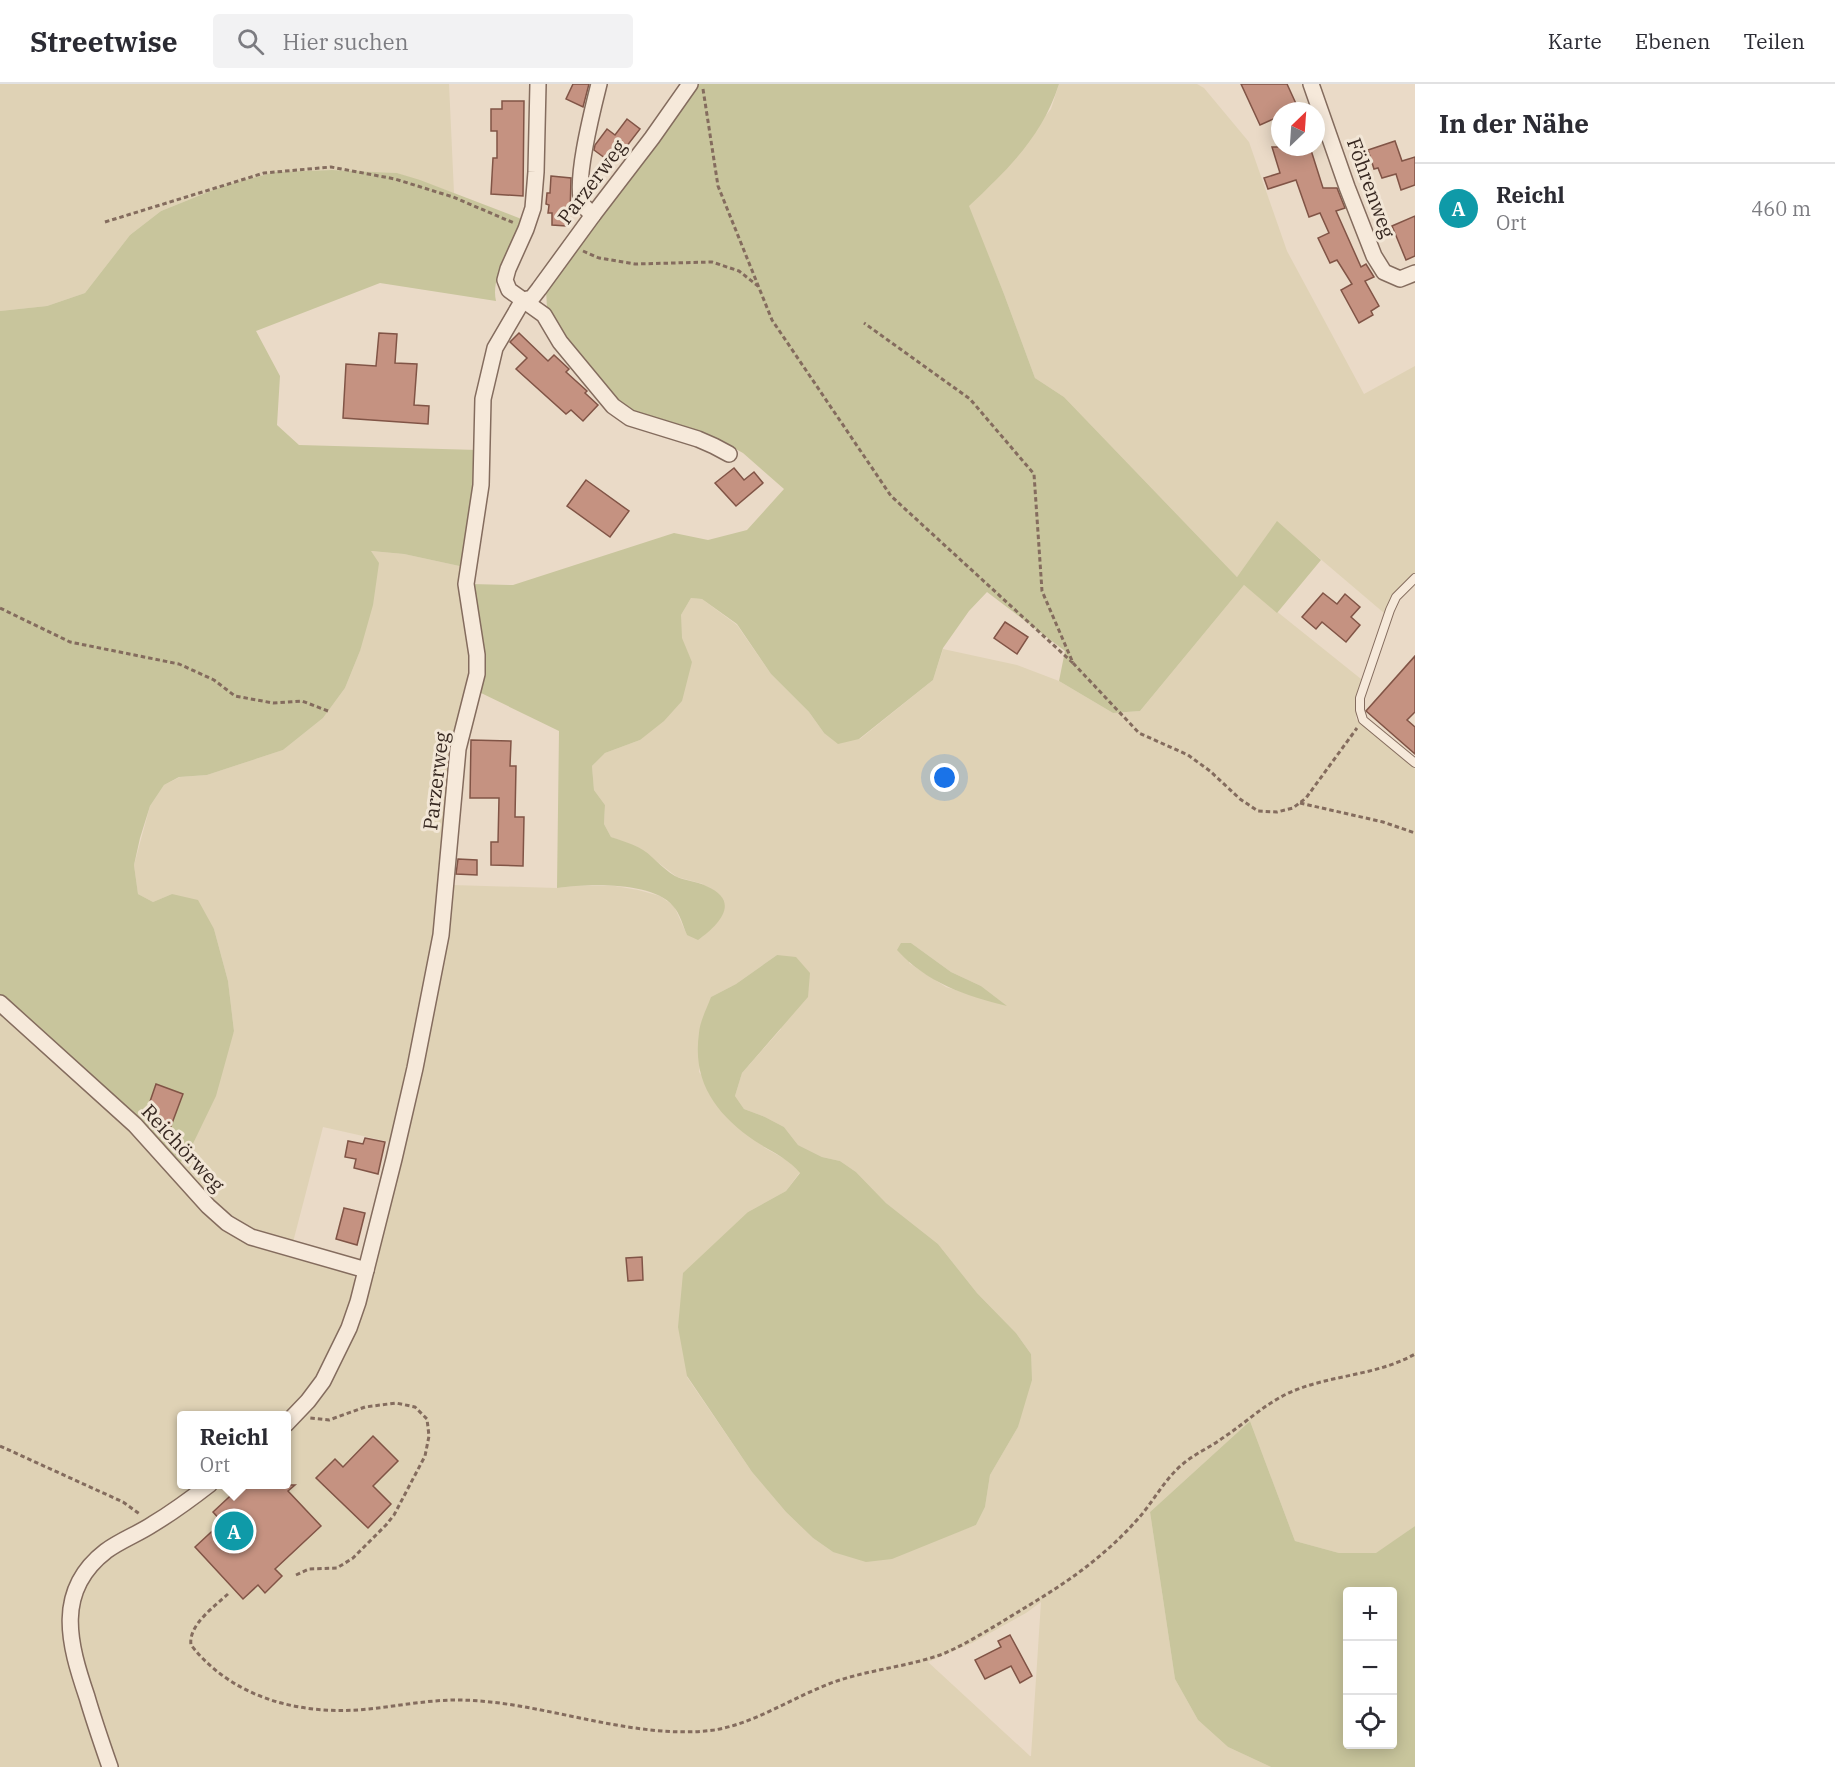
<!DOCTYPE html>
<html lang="de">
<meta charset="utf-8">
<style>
:root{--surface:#fff;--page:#f2f2f3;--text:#2b2b33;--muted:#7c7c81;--line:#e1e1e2;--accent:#d93025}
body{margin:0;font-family:"IBM Plex Serif",serif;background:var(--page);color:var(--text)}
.controls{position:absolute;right:18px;bottom:18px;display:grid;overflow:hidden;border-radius:6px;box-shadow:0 3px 15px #0003}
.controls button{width:54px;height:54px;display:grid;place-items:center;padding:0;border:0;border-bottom:2px solid var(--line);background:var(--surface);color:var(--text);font:30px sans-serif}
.compass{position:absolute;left:1271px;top:18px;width:54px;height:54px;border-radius:50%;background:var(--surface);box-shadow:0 3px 15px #0003;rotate:25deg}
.you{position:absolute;left:945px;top:694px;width:21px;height:21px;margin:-15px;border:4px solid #fff;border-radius:50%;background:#1a73e8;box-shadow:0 0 0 9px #1a73e833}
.badge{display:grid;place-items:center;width:39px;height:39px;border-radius:50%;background:var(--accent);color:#fff;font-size:20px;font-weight:700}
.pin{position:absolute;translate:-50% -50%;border:3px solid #fff;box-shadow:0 2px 6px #0006}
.popup{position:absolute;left:177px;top:1327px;width:114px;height:78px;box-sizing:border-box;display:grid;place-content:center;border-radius:6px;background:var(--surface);filter:drop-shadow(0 2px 4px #0005);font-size:20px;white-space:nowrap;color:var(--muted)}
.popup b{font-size:22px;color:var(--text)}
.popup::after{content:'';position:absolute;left:50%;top:100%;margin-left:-12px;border:12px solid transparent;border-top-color:var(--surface)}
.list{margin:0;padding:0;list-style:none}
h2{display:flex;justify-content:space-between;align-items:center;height:78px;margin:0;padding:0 24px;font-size:26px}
h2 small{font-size:20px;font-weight:400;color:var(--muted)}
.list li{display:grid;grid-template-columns:39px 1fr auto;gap:18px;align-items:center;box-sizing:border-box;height:90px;padding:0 24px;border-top:2px solid var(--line)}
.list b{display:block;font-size:22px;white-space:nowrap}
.list p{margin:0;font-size:20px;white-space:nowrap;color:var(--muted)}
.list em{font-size:20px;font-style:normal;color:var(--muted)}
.icon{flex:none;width:33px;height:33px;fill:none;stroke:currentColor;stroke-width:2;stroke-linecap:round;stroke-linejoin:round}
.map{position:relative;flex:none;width:1415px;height:1683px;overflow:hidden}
header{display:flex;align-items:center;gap:36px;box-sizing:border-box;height:84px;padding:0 30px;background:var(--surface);border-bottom:2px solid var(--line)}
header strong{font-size:28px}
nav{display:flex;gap:33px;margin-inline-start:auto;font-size:21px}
.search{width:420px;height:54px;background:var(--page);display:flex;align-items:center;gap:15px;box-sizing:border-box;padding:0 21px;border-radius:6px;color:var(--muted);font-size:22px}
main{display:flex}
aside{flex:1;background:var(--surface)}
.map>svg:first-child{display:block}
.farmland{fill:#dfd2b5;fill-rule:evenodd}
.green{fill:#c8c59c;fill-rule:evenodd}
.building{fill:#c59281;stroke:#815446;stroke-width:1.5}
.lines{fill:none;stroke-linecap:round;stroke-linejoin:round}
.lane-casing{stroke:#846c5e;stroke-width:10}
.street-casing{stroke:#846c5e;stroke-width:18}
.path{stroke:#846c5e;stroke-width:3;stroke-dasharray:4.5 3;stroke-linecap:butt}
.lane{stroke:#f6e9da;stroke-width:8}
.street{stroke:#f6e9da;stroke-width:15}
.labels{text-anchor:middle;stroke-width:6;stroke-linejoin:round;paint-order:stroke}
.street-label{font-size:20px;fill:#362720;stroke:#f2e6d6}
</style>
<header>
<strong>Streetwise</strong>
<div class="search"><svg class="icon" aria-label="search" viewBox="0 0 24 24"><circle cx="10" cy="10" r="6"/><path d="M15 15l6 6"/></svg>Hier suchen</div>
<nav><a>Karte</a><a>Ebenen</a><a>Teilen</a></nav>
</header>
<main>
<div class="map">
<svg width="1415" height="1683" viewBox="0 0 1415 1683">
<rect width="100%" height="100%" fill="#eadac7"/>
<g class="farmland">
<path d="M 0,0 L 449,0 L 454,109 L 397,89 L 332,86 L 275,88 L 223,102 L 161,127 L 130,151 L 85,209 L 47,222 L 0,227 Z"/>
<path d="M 1059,0 L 1197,0 L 1204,4 L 1249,58 L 1287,167 L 1364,310 L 1415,282 L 1415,489 L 1391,513 L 1384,529 L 1277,438 L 1237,493 L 1064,313 L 1035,294 L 1004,210 L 968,122 L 992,100 L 1051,25 Z"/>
<path d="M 370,467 L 404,470 L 464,483 L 474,575 L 437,850 L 394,1059 L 323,1043 L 292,1162 L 236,1141 L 177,1081 L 234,947 L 228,897 L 214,845 L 172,810 L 153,818 L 138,810 L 134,781 L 150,722 L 164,701 L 180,693 L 207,691 L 283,666 L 323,634 L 345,604 L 360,567 Z"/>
<path d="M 1244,501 L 1361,595 L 1357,617 L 1356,635 L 1402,672 L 1415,685 L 1415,1442 L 1377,1469 L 1339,1469 L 1295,1457 L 1250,1337 L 1150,1428 L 1175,1595 L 1198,1636 L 1228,1663 L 1271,1683 L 114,1683 L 74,1556 L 82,1504 L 102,1477 L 216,1401 L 286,1400 L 287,1347 L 341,1275 L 452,801 L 557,804 L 575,802 L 615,802 L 638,806 L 660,812 L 674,822 L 687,851 L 703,800 L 677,793 L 638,763 L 611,753 L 604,740 L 605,721 L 594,706 L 592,682 L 605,669 L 640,656 L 692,578 L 681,554 L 681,531 L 691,514 L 702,515 L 737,541 L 771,590 L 809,628 L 824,649 L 860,655 L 933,596 L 943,565 L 1017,581 L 1059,597 L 1113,629 L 1140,627 ZM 911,859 L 951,888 L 981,902 L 1005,921 L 946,903 L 909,879 ZM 777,871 L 781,945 L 742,989 L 735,1012 L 744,1025 L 765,1033 L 784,1043 L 798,1061 L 822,1073 L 840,1077 L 856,1088 L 886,1119 L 938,1160 L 977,1209 L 1016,1249 L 1031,1270 L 1018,1343 L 990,1391 L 985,1423 L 976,1441 L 952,1450 L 833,1468 L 813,1454 L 786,1428 L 752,1388 L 687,1293 L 748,1128 L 786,1107 L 800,1088 L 792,1079 L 765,1064 L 699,988 L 711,913 L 736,900 ZM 1041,1518 L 1031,1672 L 1030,1672 L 928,1578 L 972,1559 L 1026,1529 Z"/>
<path d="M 0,924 L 125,1036 L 224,1142 L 344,1186 L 353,1192 L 357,1200 L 342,1250 L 315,1302 L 286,1332 L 182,1332 L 182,1400 L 202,1401 L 137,1443 L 67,1516 L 106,1683 L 0,1683 Z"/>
</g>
<g class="green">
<path d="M 697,0 L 1059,0 C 1042,53 1008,85 969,122 L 1004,210 L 1035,294 L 1064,313 L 1237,493 L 1277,437 L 1321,476 L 1277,529 L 1244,501 L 1140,627 L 1113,629 L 1059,597 L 1065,567 L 987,508 L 969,527 L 943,564 L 933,596 L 859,655 L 838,660 L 824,649 L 809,628 L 771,590 L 737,540 L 702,515 L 691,514 L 681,531 L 682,554 L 692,578 L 682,617 L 664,637 L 640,656 L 605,669 L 592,682 L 594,706 L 605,721 L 604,740 L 611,753 C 620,756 630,759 638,763 C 652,770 661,784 675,792 C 685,797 696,797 706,802 C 742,817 719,841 698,856 L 687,851 C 683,842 680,829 673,822 C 652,797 587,800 557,804 L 559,647 L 479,608 L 471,500 L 513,501 L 674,449 L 708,456 L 747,446 L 784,405 L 743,369 L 721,357 L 644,332 L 622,321 L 589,288 L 547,225 L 546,204 Z"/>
<path d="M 332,86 L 397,89 L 420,96 L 524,136 C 513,158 490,193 496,217 L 380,199 L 256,247 L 280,292 L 277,341 L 299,361 L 478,366 L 464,483 L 404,470 L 371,467 L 379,479 L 373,521 L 360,567 L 345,604 L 323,634 L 283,666 L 207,691 L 179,693 L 164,701 L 150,722 L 140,754 L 134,781 L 138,810 L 153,818 L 172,810 L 198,816 L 214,845 L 228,897 L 234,947 L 216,1012 L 187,1072 L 177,1081 L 0,913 L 0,227 L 47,222 L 85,209 L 130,151 L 161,127 L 223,102 L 275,88 Z"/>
<path d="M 901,859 L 911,859 L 951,888 L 981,902 L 1007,922 C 965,912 926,898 897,866 Z"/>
<path d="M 777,871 L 796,873 L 810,889 L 808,913 L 742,989 L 735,1012 L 744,1025 L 765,1033 L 784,1043 L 798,1061 L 822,1073 L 840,1077 L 856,1088 L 886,1119 L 938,1160 L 977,1209 L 1016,1249 L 1031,1270 L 1032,1296 L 1026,1316 L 1018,1343 L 990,1391 L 985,1423 L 976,1441 L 892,1475 L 866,1478 L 833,1468 L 813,1454 L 786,1428 L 752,1388 L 687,1292 L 678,1243 L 683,1189 L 748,1128 L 786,1107 L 800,1089 C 788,1074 770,1067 755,1057 C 716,1030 692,998 699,949 C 700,937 707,924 711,913 L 736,900 Z"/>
<path d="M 1250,1337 L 1295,1457 L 1339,1469 L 1376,1469 L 1415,1442 L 1415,1683 L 1271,1683 L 1228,1663 L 1198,1636 L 1175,1595 L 1150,1428 ZM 1348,1508 L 1392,1508 L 1392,1660 L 1348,1660 Z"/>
</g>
<g class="building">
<path d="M 573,0 L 589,0 L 583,23 L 566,15 Z"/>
<path d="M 1241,0 L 1287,0 L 1298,24 L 1291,27 L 1280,27 L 1280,32 L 1260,41 Z"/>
<path d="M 502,17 L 524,17 L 523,112 L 491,110 L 493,74 L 497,74 L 497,47 L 491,47 L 491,25 L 502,25 Z"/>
<path d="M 627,35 L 640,45 L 613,80 L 594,66 L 595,61 L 607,45 L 615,51 Z"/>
<path d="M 1395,57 L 1402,77 L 1415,73 L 1415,101 L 1401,106 L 1396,90 L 1382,94 L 1378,84 L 1374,85 L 1368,66 Z"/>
<path d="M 1272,63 L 1310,63 L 1323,104 L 1337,104 L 1345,124 L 1336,127 L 1361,183 L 1366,180 L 1374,193 L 1365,197 L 1379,222 L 1371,227 L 1373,231 L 1359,239 L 1341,206 L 1352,200 L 1337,176 L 1330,179 L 1318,154 L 1329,149 L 1320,129 L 1309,133 L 1296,96 L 1268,105 L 1264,94 L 1280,89 Z"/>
<path d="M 551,92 L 571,94 L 570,130 L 567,130 L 566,142 L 552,141 L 552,129 L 548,129 L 549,121 L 546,120 L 547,109 L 550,109 Z"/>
<path d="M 1415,132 L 1415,172 L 1406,176 L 1392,142 Z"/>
<path d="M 379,249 L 397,250 L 395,279 L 417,280 L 414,321 L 429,322 L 428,340 L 343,334 L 346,280 L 376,282 Z"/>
<path d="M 519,249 L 548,277 L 554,271 L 569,285 L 566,288 L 587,307 L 585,309 L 598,321 L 583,337 L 571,326 L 566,330 L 516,285 L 527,274 L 510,258 Z"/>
<path d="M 734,384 L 744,396 L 754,388 L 763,399 L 736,422 L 715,399 Z"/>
<path d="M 586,396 L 629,427 L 610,453 L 567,422 Z"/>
<path d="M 1323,509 L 1337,520 L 1345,510 L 1360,523 L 1351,533 L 1360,541 L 1346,558 L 1322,538 L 1316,545 L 1302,533 Z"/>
<path d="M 1005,538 L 1028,553 L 1017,570 L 994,554 Z"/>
<path d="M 1415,572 L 1415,628 L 1407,636 L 1415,643 L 1415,670 L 1366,627 Z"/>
<path d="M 471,656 L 511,657 L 510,682 L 516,682 L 515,733 L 524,733 L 523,782 L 491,781 L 491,758 L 498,758 L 499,714 L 470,714 Z"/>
<path d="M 458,775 L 477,776 L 477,791 L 456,790 Z"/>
<path d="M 156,1000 L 183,1010 L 171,1042 L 145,1032 Z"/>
<path d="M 365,1054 L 385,1058 L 378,1090 L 354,1084 L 356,1075 L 345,1073 L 348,1057 L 363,1060 Z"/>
<path d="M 344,1124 L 365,1129 L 357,1161 L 336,1155 Z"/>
<path d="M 642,1173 L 643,1196 L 628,1197 L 626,1174 Z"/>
<path d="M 373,1352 L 398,1377 L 373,1402 L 391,1420 L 368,1444 L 316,1394 L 335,1375 L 343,1383 Z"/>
<path d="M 242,1401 L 295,1401 L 288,1407 L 321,1442 L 275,1485 L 282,1492 L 265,1509 L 258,1501 L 243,1515 L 195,1463 L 222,1438 L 213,1428 Z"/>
<path d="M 1010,1551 L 1032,1592 L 1020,1599 L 1011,1582 L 985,1595 L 975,1576 L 1001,1563 L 998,1557 Z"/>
</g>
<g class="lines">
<g class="lane-casing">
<path id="lane" d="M 1415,494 L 1396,513 L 1390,526 L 1360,614 L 1360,626 L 1363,636 L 1415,679"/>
</g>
<g class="street-casing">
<g id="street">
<path d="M 538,0 L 536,88 L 533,124 L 526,145 L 508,185 L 505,196 L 509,206 L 544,231 L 560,258 L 613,322 L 630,334 L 698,355 L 714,362 L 729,370"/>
<path d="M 1311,0 L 1347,103 L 1374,172 L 1384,188 L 1400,195 L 1415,189"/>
<path d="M 593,131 C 590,128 585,124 583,121 C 573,101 593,24 599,0"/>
<path d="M 0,919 L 135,1041 L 208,1122 L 227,1139 L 251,1153 L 366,1186"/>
<path d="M 286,1340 L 308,1317 L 323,1297 L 349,1244 L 358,1218 L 394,1075 L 415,984 L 441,851 L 458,665 L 477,590 L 477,571 L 466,500 L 481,401 L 483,315 L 495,264 L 523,216 L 532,214 L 539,205 L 593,131 L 652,54 L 690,0"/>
<path d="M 110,1683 C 102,1660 94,1637 87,1613 C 69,1560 54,1507 106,1467 C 121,1456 138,1450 153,1440 C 173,1428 192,1414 210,1400"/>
</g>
</g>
<g class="path">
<path d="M 703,5 L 718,102 L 772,236 L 891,412 L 1073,579 L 1042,507 L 1034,390 L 970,315 L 864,239"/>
<path d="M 105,138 L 264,89 L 331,83 L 395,95 L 453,113 L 514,139"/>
<path d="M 583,167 L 599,174 L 635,180 L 712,178 L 739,187 L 758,202"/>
<path d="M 0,524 L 70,558 L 179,580 L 214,596 L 235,612 L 273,619 L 302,617 L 328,627"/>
<path d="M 1073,579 L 1139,649 L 1188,671 L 1210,687 L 1240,715 L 1258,727 L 1277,728 L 1293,724 L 1306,714 L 1357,644"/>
<path d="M 1300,719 L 1383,738 L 1415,749"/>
<path d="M 0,1362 L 123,1418 L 141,1431"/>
<path d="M 296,1491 L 309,1485 L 337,1484 L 353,1474 L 386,1441 L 394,1431 L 425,1372 L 429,1352 L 427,1335 L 415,1323 L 396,1319 L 365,1323 L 329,1336 L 310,1334"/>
<path d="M 228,1510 C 215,1522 188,1541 191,1561 C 233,1615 302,1632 369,1625 C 398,1622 427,1616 457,1616 C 540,1616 631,1657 714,1646 C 754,1640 795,1612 834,1598 C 868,1586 905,1583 940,1571 C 961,1563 981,1550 1000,1539 C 1029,1521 1059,1504 1086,1483 C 1104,1469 1121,1454 1136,1437 C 1153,1419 1164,1395 1184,1379 C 1196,1369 1211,1363 1224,1353 C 1241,1342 1256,1328 1274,1317 C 1316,1290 1371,1295 1415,1270"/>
</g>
<use href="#lane" class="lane"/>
<use href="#street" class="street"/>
</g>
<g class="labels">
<g class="street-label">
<text transform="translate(592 98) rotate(-53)" y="7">Parzerweg</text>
<text transform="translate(1371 104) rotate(70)" y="7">Föhrenweg</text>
<text transform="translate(436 697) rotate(-83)" y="7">Parzerweg</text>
<text transform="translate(183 1064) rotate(47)" y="7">Reichörweg</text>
</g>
</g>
</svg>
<div class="controls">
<button>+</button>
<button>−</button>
<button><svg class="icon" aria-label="locate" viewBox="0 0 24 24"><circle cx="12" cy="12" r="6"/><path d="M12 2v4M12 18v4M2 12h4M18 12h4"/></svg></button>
</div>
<svg class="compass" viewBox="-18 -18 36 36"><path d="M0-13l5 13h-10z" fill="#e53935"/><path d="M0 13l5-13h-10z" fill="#7c7c81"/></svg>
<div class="you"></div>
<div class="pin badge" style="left:234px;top:1447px;background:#0f9aa8">A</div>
<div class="popup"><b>Reichl</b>Ort</div>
</div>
<aside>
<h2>In der Nähe<small></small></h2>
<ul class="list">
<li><span class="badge" style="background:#0f9aa8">A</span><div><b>Reichl</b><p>Ort</p></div><em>460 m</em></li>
</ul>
</aside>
</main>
